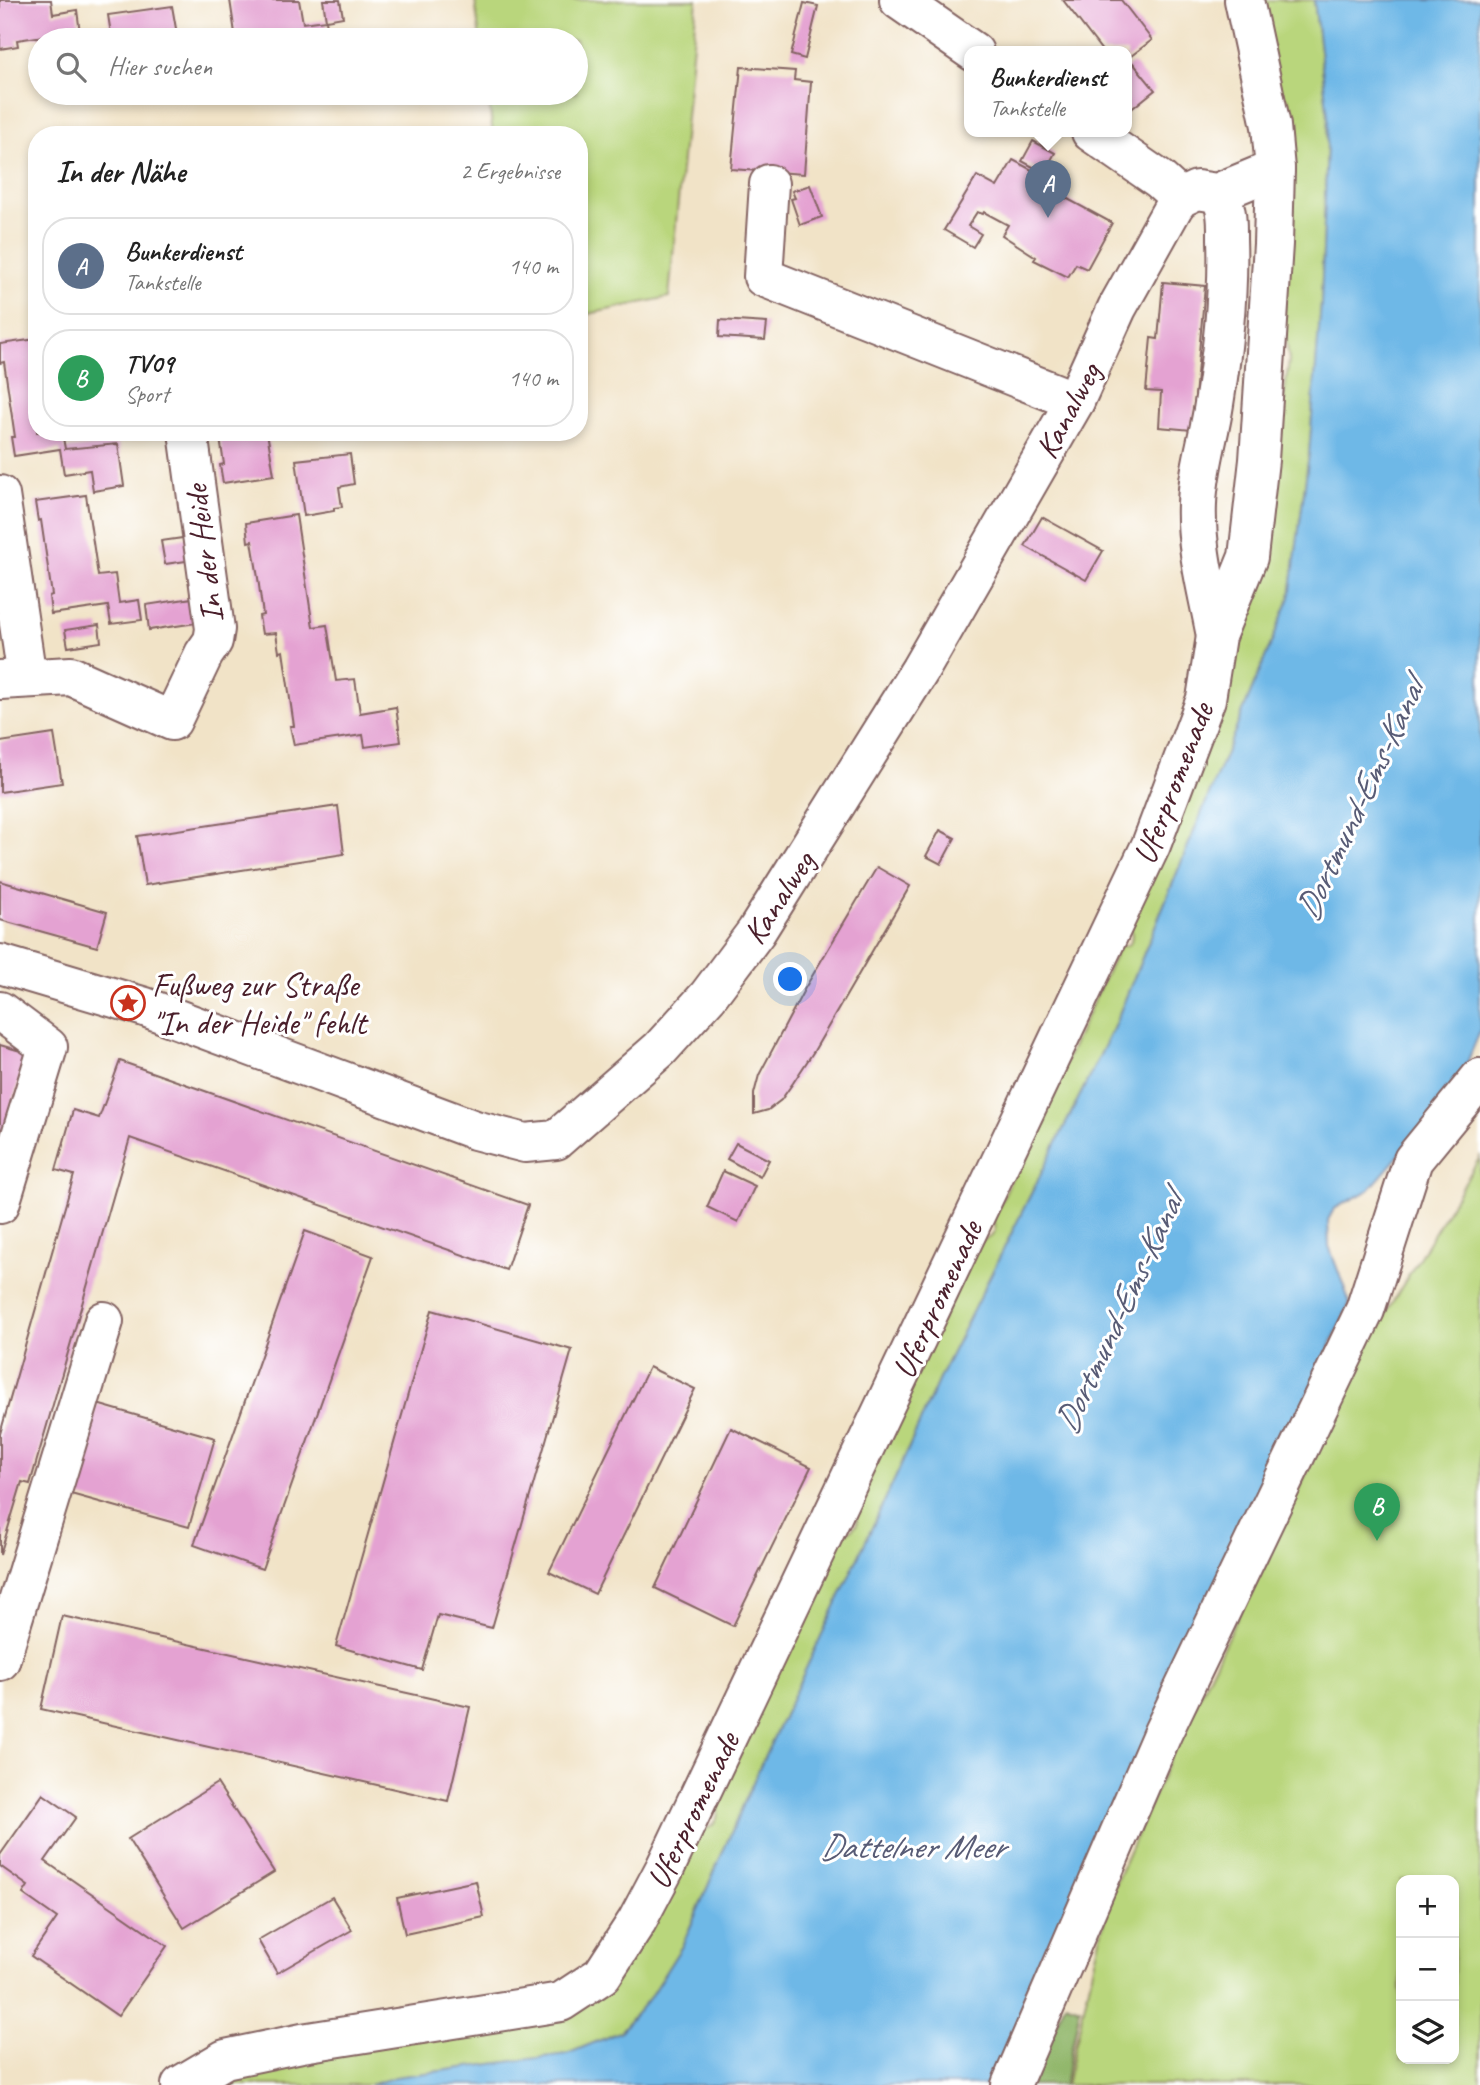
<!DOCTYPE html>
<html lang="de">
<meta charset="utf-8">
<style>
:root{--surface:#fff;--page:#f6f6f6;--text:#222;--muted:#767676;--line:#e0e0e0;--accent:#1a73e8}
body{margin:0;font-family:Caveat,sans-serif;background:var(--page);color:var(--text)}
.controls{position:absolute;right:21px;bottom:21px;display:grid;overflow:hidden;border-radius:14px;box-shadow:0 4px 10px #0003}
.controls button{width:63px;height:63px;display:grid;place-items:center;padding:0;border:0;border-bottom:2px solid var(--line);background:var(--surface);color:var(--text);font:35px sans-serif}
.you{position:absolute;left:791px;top:980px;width:24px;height:24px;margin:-18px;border:5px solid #fff;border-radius:50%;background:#1a73e8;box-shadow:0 0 0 10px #1a73e833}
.badge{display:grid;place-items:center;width:46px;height:46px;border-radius:50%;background:var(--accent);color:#fff;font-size:23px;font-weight:700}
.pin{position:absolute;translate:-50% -58px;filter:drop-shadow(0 2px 4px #0008)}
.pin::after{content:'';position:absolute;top:37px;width:24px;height:21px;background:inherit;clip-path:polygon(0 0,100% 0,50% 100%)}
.popup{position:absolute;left:964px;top:46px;width:168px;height:91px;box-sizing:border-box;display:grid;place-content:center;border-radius:14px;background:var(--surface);filter:drop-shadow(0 2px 5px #0005);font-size:23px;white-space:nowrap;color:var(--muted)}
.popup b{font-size:26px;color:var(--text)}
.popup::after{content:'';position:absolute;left:50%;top:100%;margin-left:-14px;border:14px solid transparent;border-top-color:var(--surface)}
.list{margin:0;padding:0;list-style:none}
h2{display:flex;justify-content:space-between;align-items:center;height:91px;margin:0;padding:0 28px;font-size:30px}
h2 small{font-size:23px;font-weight:400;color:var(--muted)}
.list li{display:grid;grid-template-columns:46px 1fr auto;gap:21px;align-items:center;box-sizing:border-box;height:98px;margin:0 14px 14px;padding:0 14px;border:2px solid var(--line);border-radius:28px}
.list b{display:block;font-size:26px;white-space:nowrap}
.list p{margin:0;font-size:23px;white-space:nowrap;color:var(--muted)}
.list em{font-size:23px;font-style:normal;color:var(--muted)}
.icon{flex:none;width:38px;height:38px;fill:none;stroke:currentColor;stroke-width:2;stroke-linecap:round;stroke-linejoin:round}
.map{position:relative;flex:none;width:1480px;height:2085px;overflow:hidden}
.search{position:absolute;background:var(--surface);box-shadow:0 4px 10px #0003;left:28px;top:28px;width:560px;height:77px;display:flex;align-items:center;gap:18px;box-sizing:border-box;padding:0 24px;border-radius:38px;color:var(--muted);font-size:26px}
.panel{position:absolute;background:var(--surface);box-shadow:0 4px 10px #0003;left:28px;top:126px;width:560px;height:315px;border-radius:28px}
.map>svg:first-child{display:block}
.green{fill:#b9d67c;stroke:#827a54;stroke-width:2;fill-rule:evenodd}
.forest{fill:#92b76c;stroke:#6e6b4c;stroke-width:2}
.water{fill:#6eb8e7;stroke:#5c6c89;stroke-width:2}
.building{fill:#e4a2d2}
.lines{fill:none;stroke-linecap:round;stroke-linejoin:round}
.minor-casing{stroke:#846462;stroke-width:42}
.minor{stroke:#fff;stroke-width:38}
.labels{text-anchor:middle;stroke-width:6;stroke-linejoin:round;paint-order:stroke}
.street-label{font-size:33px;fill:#4a1f2b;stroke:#fff}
.poi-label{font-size:33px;fill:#4a1f2b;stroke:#fff;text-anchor:start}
.water-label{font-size:35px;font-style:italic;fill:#585c76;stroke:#fff}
</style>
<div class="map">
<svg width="1480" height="2085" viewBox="0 0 1480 2085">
<rect width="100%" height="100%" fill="#fff"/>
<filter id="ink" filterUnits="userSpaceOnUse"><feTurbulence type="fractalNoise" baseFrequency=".0143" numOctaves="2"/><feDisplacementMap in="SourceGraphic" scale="14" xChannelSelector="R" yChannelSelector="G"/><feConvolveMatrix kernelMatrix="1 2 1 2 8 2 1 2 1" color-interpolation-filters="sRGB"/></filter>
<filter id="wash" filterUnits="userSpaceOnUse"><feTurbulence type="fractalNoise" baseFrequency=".00686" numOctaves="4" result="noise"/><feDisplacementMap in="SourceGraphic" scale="28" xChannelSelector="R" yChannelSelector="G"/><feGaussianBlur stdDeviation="1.57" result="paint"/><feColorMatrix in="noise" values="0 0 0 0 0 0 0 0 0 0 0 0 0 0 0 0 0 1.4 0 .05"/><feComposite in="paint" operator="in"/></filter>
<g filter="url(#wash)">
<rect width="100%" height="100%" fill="#f1e3c7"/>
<g class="green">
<path d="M 475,0 L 697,0 L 669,297 L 579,316 L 579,135 L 493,135 L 488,93 L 576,93 L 576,40 L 480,40 Z"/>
<path d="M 1256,0 L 1314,0 L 1328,117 L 1321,303 L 1309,454 L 1290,597 L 1113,1029 L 939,1379 L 899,1470 L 758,1771 L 682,1946 L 648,2000 L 620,2032 L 567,2054 L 396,2077 L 370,2085 L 191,2085 L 217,2068 L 560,2012 L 696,1831 C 711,1829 718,1825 718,1809 L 712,1803 L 841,1532 L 850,1531 L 857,1524 L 856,1515 L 851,1509 L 979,1241 L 991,1237 L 995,1231 L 993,1219 L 1119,946 L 1126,946 L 1131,942 L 1132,934 L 1129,928 L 1223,704 L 1261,573 L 1289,360 L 1281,302 L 1293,174 L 1288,99 L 1277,96 Z"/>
<path d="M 1480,1157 L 1480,2085 L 1066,2085 L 1110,1895 L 1175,1747 L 1372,1336 ZM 1401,1880 L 1454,1880 L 1454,2059 L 1401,2059 Z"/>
</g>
<path class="forest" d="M 1065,2003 L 1080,2008 L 1064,2085 L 1030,2085 Z"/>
<path class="water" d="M 1314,0 L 1480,0 L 1480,1031 L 1456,1090 L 1369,1190 L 1334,1209 L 1328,1220 L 1329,1246 L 1350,1303 L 990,2085 L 370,2085 L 396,2077 L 567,2054 L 620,2032 L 648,2000 L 682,1946 L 758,1771 L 899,1470 L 939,1379 L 1113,1029 L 1290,597 L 1309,454 L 1321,303 L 1328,117 Z"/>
<g id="blocks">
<g class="building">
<path d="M 0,0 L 51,0 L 53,14 L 77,10 L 81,40 L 58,40 L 57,34 L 17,40 L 18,46 L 0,49 Z"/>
<path d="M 230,0 L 299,0 L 303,23 L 326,20 L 323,0 L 340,0 L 343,17 L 326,20 L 329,40 L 236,40 Z"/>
<path d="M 1063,0 L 1121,0 L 1152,40 L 1127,59 L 1127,52 L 1103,52 Z"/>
<path d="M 804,3 L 818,6 L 805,59 L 791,55 Z"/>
<path d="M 172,6 L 178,40 L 112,40 L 108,15 Z"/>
<path d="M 1133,63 L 1155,90 L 1129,111 L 1127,107 L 1127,68 Z"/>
<path d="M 741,67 L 795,71 L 794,80 L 811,82 L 804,174 L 731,169 Z"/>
<path d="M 1033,141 L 1055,153 L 1044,173 L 1022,161 Z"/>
<path d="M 1013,160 L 1043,176 L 1040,184 L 1112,223 L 1087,269 L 1076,264 L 1068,277 L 1034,260 L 1036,257 L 1002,235 L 1008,225 L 984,212 L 983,214 L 977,212 L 968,226 L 981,234 L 973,247 L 944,230 L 977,176 L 997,187 Z"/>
<path d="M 810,185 L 822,217 L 800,225 L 791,199 L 795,198 L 792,191 Z"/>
<path d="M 1163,282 L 1205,286 L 1192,430 L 1159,427 L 1161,392 L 1146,391 L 1151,338 L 1158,339 Z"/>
<path d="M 720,320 L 767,323 L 765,340 L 719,337 Z"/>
<path d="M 37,339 L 37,432 L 62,432 L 65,449 L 118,444 L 124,486 L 93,491 L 90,470 L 64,474 L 60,449 L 14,456 L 11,437 L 15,437 L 4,362 L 0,363 L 0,344 Z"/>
<path d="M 219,432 L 267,432 L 274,475 L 223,483 L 220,465 L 224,464 Z"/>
<path d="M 350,454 L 354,484 L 339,487 L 342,507 L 334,508 L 334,511 L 304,516 L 296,460 Z"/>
<path d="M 86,495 L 98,576 L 115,574 L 119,603 L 139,600 L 142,620 L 111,624 L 108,606 L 51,614 L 49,596 L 52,595 L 41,520 L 38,521 L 35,502 Z"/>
<path d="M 296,515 L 313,627 L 327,625 L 336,681 L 355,679 L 360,713 L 396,707 L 401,742 L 365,747 L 363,735 L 294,745 L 290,726 L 294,726 L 283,651 L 279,652 L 276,633 L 262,634 L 259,616 L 263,615 L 258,578 L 252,541 L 248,542 L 246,523 Z"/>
<path d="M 1042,517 L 1103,551 L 1086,580 L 1025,546 Z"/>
<path d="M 190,537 L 193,560 L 165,564 L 161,541 Z"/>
<path d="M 199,597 L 203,622 L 149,630 L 146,605 Z"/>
<path d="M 99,625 L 101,642 L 68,647 L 65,630 Z"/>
<path d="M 54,734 L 62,783 L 0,792 L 0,742 Z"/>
<path d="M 338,806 L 344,854 L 145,885 L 137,836 Z"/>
<path d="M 940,830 L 955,838 L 941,864 L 926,856 Z"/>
<path d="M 877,867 L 910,886 L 814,1051 L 793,1083 L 781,1100 L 768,1110 L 754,1114 L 754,1094 L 759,1075 L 805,988 Z"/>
<path d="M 0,881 L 107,912 L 97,947 L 0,920 Z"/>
<path d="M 0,1045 L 27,1053 L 0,1145 Z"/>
<path d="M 120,1061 L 528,1205 L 506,1270 L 130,1138 L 30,1484 L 22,1482 L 0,1555 L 0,1434 L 74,1175 L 56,1170 L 73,1110 L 99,1118 Z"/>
<path d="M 736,1143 L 769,1160 L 760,1177 L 727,1159 Z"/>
<path d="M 723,1171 L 755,1186 L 738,1222 L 707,1207 Z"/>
<path d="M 305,1231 L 373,1256 L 262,1569 L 194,1545 Z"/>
<path d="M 432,1310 L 572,1350 L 492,1628 L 438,1615 L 422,1670 L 336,1646 Z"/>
<path d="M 649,1367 L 695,1389 L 595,1594 L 549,1572 Z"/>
<path d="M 97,1404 L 215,1438 L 189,1527 L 71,1494 Z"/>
<path d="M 731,1428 L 811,1467 L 733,1626 L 655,1588 Z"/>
<path d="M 62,1616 L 470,1707 L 448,1801 L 41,1709 Z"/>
<path d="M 217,1783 L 274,1872 L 184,1928 L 128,1839 Z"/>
<path d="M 43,1794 L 76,1817 L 45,1861 L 167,1946 L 118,2016 L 31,1956 L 57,1918 L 23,1894 L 28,1886 L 0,1866 L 0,1855 Z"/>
<path d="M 476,1881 L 484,1917 L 405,1934 L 397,1898 Z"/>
<path d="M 332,1897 L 352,1930 L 277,1973 L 258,1940 Z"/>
</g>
</g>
</g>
<g filter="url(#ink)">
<use href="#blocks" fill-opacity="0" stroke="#846462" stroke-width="2"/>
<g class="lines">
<g class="minor-casing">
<g id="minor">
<path d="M 899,0 L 974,52"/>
<path d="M 1091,132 L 1159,179 L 1180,198"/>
<path d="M 769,184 L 763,277 L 1075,401"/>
<path d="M 0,495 L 27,678"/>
<path d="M 1216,636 C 1208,593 1195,548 1197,504 C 1198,470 1209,437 1214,404 C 1223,349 1229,293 1227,239 C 1227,223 1228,205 1217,193"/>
<path d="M 0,680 L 71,676 L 172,721 L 204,654 L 213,641 L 215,629 L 188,432"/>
<path d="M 0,964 L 145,1007 L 475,1130 L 525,1143 L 556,1140 L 660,1049 L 708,996 L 756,932 L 920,670 L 1075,401 L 1117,308 L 1174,206 L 1180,198 L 1197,190 L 1217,193 L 1275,169"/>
<path d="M 0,1011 L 48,1047 L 0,1204"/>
<path d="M 0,1661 L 104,1321"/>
<path d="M 181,2085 L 225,2059 L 302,2043 L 561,2002 L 602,1975 L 637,1921 L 665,1868 L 1151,845 L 1206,699 L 1216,636 L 1248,557 L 1259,460 L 1273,244 L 1275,169 L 1271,126 L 1244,0"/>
<path d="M 1011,2085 L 1163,1732 L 1365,1310 L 1413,1160 L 1480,1078"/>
</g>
</g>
<use href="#minor" class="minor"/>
</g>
</g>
<defs>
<g id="sight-ring" transform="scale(1.75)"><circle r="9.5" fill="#fff" stroke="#c8321e" stroke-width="1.5"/><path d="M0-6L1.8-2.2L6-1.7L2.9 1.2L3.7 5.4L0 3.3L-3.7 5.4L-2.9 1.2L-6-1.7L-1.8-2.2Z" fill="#c8321e"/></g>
</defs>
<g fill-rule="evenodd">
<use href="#sight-ring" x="128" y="1003"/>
</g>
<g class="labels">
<g class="street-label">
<text transform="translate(1067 410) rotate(-62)" y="12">Kanalweg</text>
<text transform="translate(203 554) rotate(-97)" y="12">In der Heide</text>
<text transform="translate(1172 783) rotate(-69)" y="12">Uferpromenade</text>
<text transform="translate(778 897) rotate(-57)" y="12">Kanalweg</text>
<text transform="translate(936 1299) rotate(-65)" y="12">Uferpromenade</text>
<text transform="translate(692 1810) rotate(-64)" y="12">Uferpromenade</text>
</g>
<g class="poi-label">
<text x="152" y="996">Fußweg zur Straße<tspan x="152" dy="38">"In der Heide" fehlt</tspan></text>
</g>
<g class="water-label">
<text transform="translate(1359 800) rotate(-65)" y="12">Dortmund-Ems-Kanal</text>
<text transform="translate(1118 1313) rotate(-65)" y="12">Dortmund-Ems-Kanal</text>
<text x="912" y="1858">Dattelner Meer</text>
</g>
</g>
</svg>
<div class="controls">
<button>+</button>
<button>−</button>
<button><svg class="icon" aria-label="layers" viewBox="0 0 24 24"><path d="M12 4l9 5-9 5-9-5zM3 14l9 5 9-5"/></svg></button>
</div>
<div class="you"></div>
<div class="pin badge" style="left:1048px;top:218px;background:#5c6f8a">A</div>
<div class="popup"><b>Bunkerdienst</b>Tankstelle</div>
<div class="pin badge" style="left:1377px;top:1541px;background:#2e9e5b">B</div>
<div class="search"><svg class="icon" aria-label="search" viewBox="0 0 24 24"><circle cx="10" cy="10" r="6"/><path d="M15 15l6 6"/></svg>Hier suchen</div>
<section class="panel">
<h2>In der Nähe<small>2 Ergebnisse</small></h2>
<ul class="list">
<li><span class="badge" style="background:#5c6f8a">A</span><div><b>Bunkerdienst</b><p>Tankstelle</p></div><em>140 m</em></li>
<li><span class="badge" style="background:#2e9e5b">B</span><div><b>TV09</b><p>Sport</p></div><em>140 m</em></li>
</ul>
</section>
</div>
